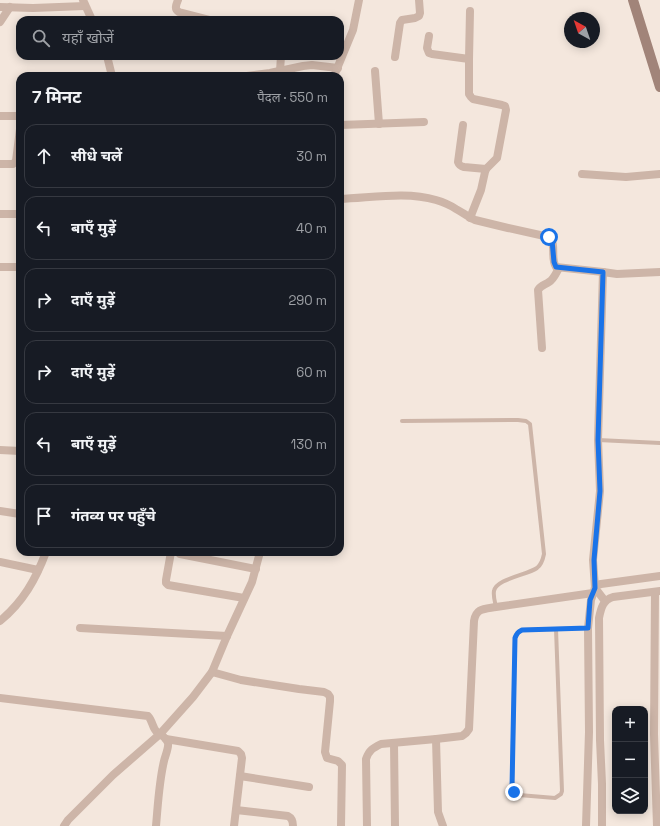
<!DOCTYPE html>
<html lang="hi">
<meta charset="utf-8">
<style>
:root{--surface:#171b24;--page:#242831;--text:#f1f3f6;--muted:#9ea1a6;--line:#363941}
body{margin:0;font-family:"Space Grotesk","Noto Sans Devanagari",sans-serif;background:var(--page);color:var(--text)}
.controls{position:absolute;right:12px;bottom:12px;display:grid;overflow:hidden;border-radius:8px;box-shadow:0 2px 10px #0003}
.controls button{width:36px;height:36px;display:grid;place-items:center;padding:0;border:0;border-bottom:1px solid var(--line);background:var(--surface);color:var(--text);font:20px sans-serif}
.compass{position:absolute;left:564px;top:12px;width:36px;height:36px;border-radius:50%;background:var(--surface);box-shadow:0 2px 10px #0003;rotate:320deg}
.stop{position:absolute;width:12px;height:12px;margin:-9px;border:3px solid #1a73e8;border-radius:50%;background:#fff}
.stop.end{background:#1a73e8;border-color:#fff;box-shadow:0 1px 4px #0008}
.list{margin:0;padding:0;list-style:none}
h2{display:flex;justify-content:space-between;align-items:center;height:52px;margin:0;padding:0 16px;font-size:17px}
h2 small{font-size:13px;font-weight:400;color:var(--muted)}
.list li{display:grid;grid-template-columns:26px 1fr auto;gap:12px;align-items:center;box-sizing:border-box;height:64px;margin:0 8px 8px;padding:0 8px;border:1px solid var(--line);border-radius:12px}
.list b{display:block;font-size:15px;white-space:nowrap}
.list em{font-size:13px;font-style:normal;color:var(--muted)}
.icon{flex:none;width:22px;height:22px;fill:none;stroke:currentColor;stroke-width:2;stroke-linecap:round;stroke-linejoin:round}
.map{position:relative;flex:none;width:660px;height:826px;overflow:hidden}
.search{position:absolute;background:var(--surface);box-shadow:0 2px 10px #0003;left:16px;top:16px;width:328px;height:44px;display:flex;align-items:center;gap:10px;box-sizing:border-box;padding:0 14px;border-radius:12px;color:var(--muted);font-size:15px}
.panel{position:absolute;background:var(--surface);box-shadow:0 2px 10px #0003;left:16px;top:72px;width:328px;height:484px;border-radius:12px}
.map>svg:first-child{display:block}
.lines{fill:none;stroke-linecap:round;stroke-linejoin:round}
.lane{stroke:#cdb5a8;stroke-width:4}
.street{stroke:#cdb5a8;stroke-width:8}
.secondary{stroke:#a18479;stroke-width:10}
.route{stroke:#1a73e8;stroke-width:5}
</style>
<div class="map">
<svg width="660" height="826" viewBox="0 0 660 826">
<rect width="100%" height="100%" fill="#f4e7dd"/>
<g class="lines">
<g class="lane">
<path d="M 402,421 L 518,420 L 526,421 L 530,424 L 544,554 C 543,559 541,565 537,568 C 527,575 496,579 494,591 C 493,596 495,602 496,607"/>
<path d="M 598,440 L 660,443"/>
<path d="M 556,629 L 562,791 L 561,794 L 555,798 L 519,795 C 515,794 514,792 512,788 L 515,637 C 517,633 518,632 522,630 L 588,628"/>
</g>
<g class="street">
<path d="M 83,0 L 92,20"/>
<path d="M 178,0 C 176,5 174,9 179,12 L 210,20"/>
<path d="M 0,7 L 33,8 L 85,6"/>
<path d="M 470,11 L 469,59 L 469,94 L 471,97 L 473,99 L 502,105 L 505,106 L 506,110 L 497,158 L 486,169 L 485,172 L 481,190 L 470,218"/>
<path d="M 0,22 L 10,7"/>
<path d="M 429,36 L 427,48 L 429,53 L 432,54 L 469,59"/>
<path d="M 107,56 L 112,76"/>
<path d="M 395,57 L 400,23 L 402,20 L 415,18 L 419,16 L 420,13 L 419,0"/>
<path d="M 280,71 L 281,56"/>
<path d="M 375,71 L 379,124"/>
<path d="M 247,76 L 270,73 L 303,66 L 312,65 L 338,68"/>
<path d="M 334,76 L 353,30 L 359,0"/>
<path d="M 0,116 L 20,116"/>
<path d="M 340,125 L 424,122"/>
<path d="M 463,125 L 458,162 C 459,165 460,166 464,167 L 486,169"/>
<path d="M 0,164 L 13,164 L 16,161 L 20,129"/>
<path d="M 582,174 L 626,177 L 660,174"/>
<path d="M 340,199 C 371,198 406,191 436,200 C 443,202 450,205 456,209 C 462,212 468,217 475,220 L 508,228 L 549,237 C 557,244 550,258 556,267 L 603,272"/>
<path d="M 0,214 L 20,214"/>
<path d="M 0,267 L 20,267"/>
<path d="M 542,348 L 538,290 C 541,285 545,285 549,282 C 554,279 556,273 559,268"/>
<path d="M 0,450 L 20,451"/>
<path d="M 0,511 L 20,514"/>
<path d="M 171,552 L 166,580 L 166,583 L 168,585 L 244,598"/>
<path d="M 180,554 L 256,569"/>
<path d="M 0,562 L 38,570"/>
<path d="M 595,588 L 597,585 L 601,584 L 660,576"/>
<path d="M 595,588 L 605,601"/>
<path d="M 655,592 L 654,734 L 657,826"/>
<path d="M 0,621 C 23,602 36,579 46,552"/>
<path d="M 80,628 L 227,636"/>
<path d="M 212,672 L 241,680 L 299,689 L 324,692 L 328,694 L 330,697 L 330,701 L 325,752 L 327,758 L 338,761 L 342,765 L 341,826"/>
<path d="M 0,698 L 148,716 C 153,721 152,728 157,732 C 161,735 166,737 168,743 C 169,748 165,756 164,761 C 159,782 158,804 156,826"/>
<path d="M 166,739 L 238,751 L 241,754 L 242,758 L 234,826"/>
<path d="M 436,739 L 438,812 L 443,826"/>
<path d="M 394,743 L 395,826"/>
<path d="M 240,776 L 309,787"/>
<path d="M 236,810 L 288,816 C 292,818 293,821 293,826"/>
<path d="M 64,826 L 68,820 L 113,775 L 160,734 L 193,697 L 212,672 L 227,636 L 252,582 L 260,552"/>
<path d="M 367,826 L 366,759 C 369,750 373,748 381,744 L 436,739 L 462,736 L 466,733 L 469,729 L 474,621 C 476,608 484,609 496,607 L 593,593"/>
<path d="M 586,826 L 589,732 L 588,628 L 591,600 L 595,588 L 593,560 L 600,491 L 598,440 L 603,272 L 617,274 L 660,272"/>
<path d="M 602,826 L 602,784 L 600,740 L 599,618 C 601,608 603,600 613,597 L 660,591"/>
</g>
<path class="secondary" d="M 633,0 L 660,87"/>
</g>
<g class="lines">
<path class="route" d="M 514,792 L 512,788 L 515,638 C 517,633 518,632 522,630 L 588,628 L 590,600 L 595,588 L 594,560 L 600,491 L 598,440 L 603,272 L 556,267 L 554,262 L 552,240 L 549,237"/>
</g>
</svg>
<div class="controls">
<button>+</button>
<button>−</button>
<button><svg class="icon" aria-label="layers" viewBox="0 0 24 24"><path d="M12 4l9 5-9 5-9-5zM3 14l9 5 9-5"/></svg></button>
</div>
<svg class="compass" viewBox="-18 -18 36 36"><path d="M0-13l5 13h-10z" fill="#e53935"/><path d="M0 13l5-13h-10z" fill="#9ea1a6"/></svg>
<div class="stop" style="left:549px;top:237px"></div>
<div class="stop end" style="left:514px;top:792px"></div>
<div class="search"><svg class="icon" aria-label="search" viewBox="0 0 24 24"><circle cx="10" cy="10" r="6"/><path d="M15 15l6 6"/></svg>यहाँ खोजें</div>
<section class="panel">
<h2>7 मिनट<small>पैदल · 550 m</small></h2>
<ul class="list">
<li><svg class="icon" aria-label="ahead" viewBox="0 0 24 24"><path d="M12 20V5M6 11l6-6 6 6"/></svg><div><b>सीधे चलें</b></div><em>30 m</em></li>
<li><svg class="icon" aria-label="left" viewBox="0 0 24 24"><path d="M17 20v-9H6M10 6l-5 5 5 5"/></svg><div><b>बाएँ मुड़ें</b></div><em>40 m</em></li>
<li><svg class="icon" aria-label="right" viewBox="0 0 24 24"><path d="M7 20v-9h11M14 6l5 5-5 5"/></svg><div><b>दाएँ मुड़ें</b></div><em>290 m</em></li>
<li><svg class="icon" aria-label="right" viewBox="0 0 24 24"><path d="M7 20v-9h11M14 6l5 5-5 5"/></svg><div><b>दाएँ मुड़ें</b></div><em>60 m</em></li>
<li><svg class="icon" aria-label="left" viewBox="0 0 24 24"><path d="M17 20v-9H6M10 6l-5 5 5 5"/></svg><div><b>बाएँ मुड़ें</b></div><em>130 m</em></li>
<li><svg class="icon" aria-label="arrive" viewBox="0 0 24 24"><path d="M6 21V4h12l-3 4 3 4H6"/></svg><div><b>गंतव्य पर पहुँचे</b></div></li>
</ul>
</section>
</div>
